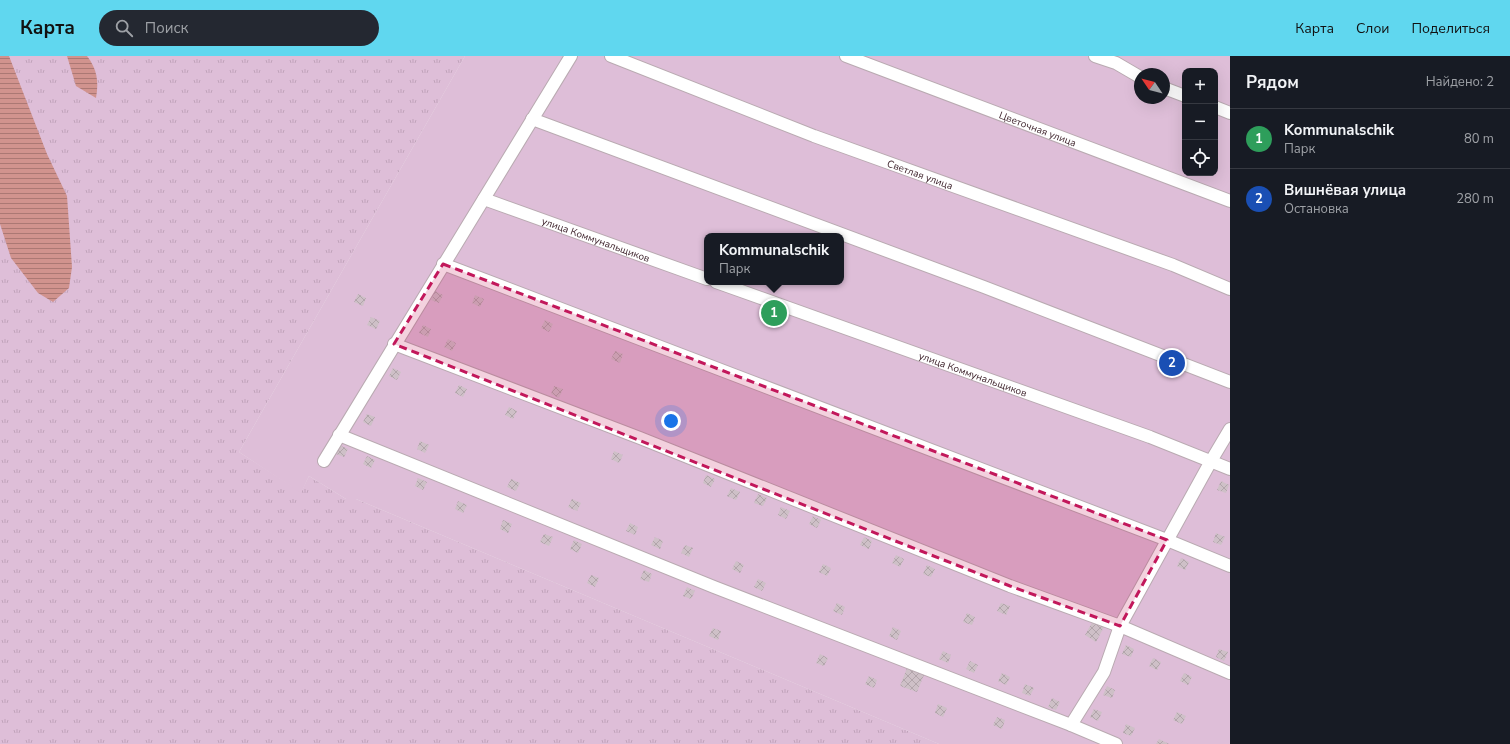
<!DOCTYPE html>
<html lang="ru">
<meta charset="utf-8">
<style>
:root{--surface:#171b24;--page:#242831;--text:#f1f3f6;--muted:#9ea1a6;--line:#363941;--accent:#60d7ef}
body{margin:0;font-family:"Nunito Sans",sans-serif;background:var(--page);color:var(--text)}
.controls{position:absolute;right:12px;top:12px;display:grid;overflow:hidden;border-radius:8px;box-shadow:0 4px 16px #0002}
.controls button{width:36px;height:36px;display:grid;place-items:center;padding:0;border:0;border-bottom:1px solid var(--line);background:var(--surface);color:var(--text);font:20px sans-serif}
.compass{position:absolute;left:1134px;top:12px;width:36px;height:36px;border-radius:50%;background:var(--surface);box-shadow:0 4px 16px #0002;rotate:305deg}
.you{position:absolute;left:671px;top:365px;width:14px;height:14px;margin:-10px;border:3px solid #fff;border-radius:50%;background:#1a73e8;box-shadow:0 0 0 6px #1a73e833}
.badge{display:grid;place-items:center;width:26px;height:26px;border-radius:50%;background:var(--accent);color:#fff;font-size:13px;font-weight:700}
.pin{position:absolute;translate:-50% -50%;border:2px solid #fff;box-shadow:0 1px 4px #0006}
.popup{position:absolute;left:704px;top:177px;width:140px;height:52px;box-sizing:border-box;display:grid;place-content:center;border-radius:8px;background:var(--surface);filter:drop-shadow(0 1px 3px #0005);font-size:13px;white-space:nowrap;color:var(--muted)}
.popup b{font-size:15px;color:var(--text)}
.popup::after{content:'';position:absolute;left:50%;top:100%;margin-left:-8px;border:8px solid transparent;border-top-color:var(--surface)}
.list{margin:0;padding:0;list-style:none}
h2{display:flex;justify-content:space-between;align-items:center;height:52px;margin:0;padding:0 16px;font-size:17px}
h2 small{font-size:13px;font-weight:400;color:var(--muted)}
.list li{display:grid;grid-template-columns:26px 1fr auto;gap:12px;align-items:center;box-sizing:border-box;height:60px;padding:0 16px;border-top:1px solid var(--line)}
.list b{display:block;font-size:15px;white-space:nowrap}
.list p{margin:0;font-size:13px;white-space:nowrap;color:var(--muted)}
.list em{font-size:13px;font-style:normal;color:var(--muted)}
.icon{flex:none;width:22px;height:22px;fill:none;stroke:currentColor;stroke-width:2;stroke-linecap:round;stroke-linejoin:round}
.map{position:relative;flex:none;width:1230px;height:688px;overflow:hidden}
header{display:flex;align-items:center;gap:24px;box-sizing:border-box;height:56px;padding:0 20px;background:var(--accent);color:#111}
header strong{font-size:19px}
nav{display:flex;gap:22px;margin-inline-start:auto;font-size:14px}
.search{width:280px;height:36px;background:var(--page);display:flex;align-items:center;gap:10px;box-sizing:border-box;padding:0 14px;border-radius:22px;color:var(--muted);font-size:15px}
main{display:flex}
aside{flex:1;background:var(--surface)}
.map>svg:first-child{display:block}
.grass{fill:url(#grass-tufts)}
.garden{fill:#debed8;fill-rule:evenodd}
.water{fill:url(#water-rules)}
.building{fill:url(#building-cross-hatch)}
.lines{fill:none;stroke-linecap:round;stroke-linejoin:round}
.minor-casing{stroke:#b9aab1;stroke-width:14}
.minor{stroke:#fff;stroke-width:12}
.marked{fill:#c2185b;fill-opacity:0.2;stroke:#c2185b;stroke-width:3;stroke-dasharray:8 5;stroke-linejoin:round}
.labels{text-anchor:middle;stroke-width:3;stroke-linejoin:round;paint-order:stroke}
.street-label{font-size:10px;fill:#3f242d;stroke:#faf5f8}
</style>
<header>
<strong>Карта</strong>
<div class="search"><svg class="icon" aria-label="search" viewBox="0 0 24 24"><circle cx="10" cy="10" r="6"/><path d="M15 15l6 6"/></svg>Поиск</div>
<nav><a>Карта</a><a>Слои</a><a>Поделиться</a></nav>
</header>
<main>
<div class="map">
<svg width="1230" height="688" viewBox="0 0 1230 688">
<defs>
<pattern id="grass-tufts" width="24" height="20" patternUnits="userSpaceOnUse"><rect width="24" height="20" fill="#debed8"/><path d="M3 7l-1-3M5 7V3M7 7l1-3M15 17l-1-3M17 17v-4M19 17l1-3" fill="none" stroke="#c0a3ba"/></pattern>
<pattern id="water-rules" width="6" height="5" patternUnits="userSpaceOnUse"><rect width="6" height="5" fill="#d1938e"/><path d="M0 2.5h6" fill="none" stroke="#ab7874"/></pattern>
<pattern id="building-cross-hatch" width="8" height="8" patternUnits="userSpaceOnUse"><rect width="8" height="8" fill="#cec0c7"/><path d="M0 0l8 8M0 8l8-8" fill="none" stroke="#b2a5ab"/></pattern>
</defs>
<rect width="100%" height="100%" fill="#ede4e9"/>
<path class="grass" d="M 0,0 L 465,0 L 239,396 L 301,436 L 309,420 L 346,443 L 356,443 L 939,688 L 0,688 Z"/>
<path class="garden" d="M 465,0 L 1230,0 L 1230,688 L 939,688 L 356,443 L 346,443 L 309,420 L 301,437 L 239,396 ZM 1185,15 L 1215,15 L 1215,117 L 1185,117 ZM 1140,18 L 1164,18 L 1164,42 L 1140,42 ZM 707,180 L 841,180 L 841,226 L 707,226 Z"/>
<g class="water">
<path d="M 0,0 L 9,0 L 47,98 L 67,140 L 72,211 L 69,232 L 53,246 L 38,237 L 11,202 L 0,168 Z"/>
<path d="M 67,0 L 87,0 C 97,13 99,25 96,42 L 76,30 Z"/>
</g>
<g class="building">
<path d="M 435,235 L 443,239 L 439,247 L 431,244 Z"/>
<path d="M 358,238 L 366,242 L 363,250 L 354,246 Z"/>
<path d="M 475,239 L 484,243 L 480,251 L 472,247 Z"/>
<path d="M 371,261 L 380,265 L 376,273 L 367,269 Z"/>
<path d="M 545,264 L 553,268 L 549,276 L 541,272 Z"/>
<path d="M 423,269 L 431,273 L 428,281 L 419,277 Z"/>
<path d="M 448,283 L 456,287 L 452,295 L 444,291 Z"/>
<path d="M 615,295 L 623,298 L 620,307 L 611,303 Z"/>
<path d="M 393,312 L 401,316 L 397,324 L 389,320 Z"/>
<path d="M 459,329 L 467,333 L 463,341 L 455,337 Z"/>
<path d="M 554,330 L 563,333 L 559,342 L 551,338 Z"/>
<path d="M 509,351 L 517,355 L 513,363 L 505,359 Z"/>
<path d="M 367,358 L 375,361 L 371,370 L 363,366 Z"/>
<path d="M 420,385 L 429,389 L 425,397 L 417,393 Z"/>
<path d="M 339,389 L 348,393 L 344,401 L 336,398 Z"/>
<path d="M 614,395 L 623,399 L 619,407 L 611,403 Z"/>
<path d="M 367,400 L 375,404 L 371,412 L 363,408 Z"/>
<path d="M 706,419 L 715,423 L 711,431 L 703,427 Z"/>
<path d="M 418,422 L 427,426 L 423,434 L 415,430 Z"/>
<path d="M 511,423 L 520,427 L 516,435 L 507,431 Z"/>
<path d="M 1221,425 L 1229,429 L 1226,437 L 1217,434 Z"/>
<path d="M 731,432 L 740,436 L 736,444 L 727,440 Z"/>
<path d="M 758,438 L 767,442 L 763,450 L 754,447 Z"/>
<path d="M 572,443 L 581,447 L 577,455 L 568,451 Z"/>
<path d="M 458,445 L 467,449 L 463,457 L 455,453 Z"/>
<path d="M 781,451 L 790,455 L 786,463 L 778,459 Z"/>
<path d="M 813,460 L 821,464 L 817,472 L 809,468 Z"/>
<path d="M 503,464 L 512,468 L 508,477 L 500,473 Z"/>
<path d="M 630,467 L 638,471 L 635,479 L 626,475 Z"/>
<path d="M 1216,477 L 1225,481 L 1221,489 L 1213,486 Z"/>
<path d="M 544,478 L 553,481 L 549,490 L 540,486 Z"/>
<path d="M 655,481 L 663,485 L 660,493 L 651,489 Z"/>
<path d="M 864,481 L 872,485 L 869,493 L 860,489 Z"/>
<path d="M 574,484 L 582,488 L 578,497 L 570,493 Z"/>
<path d="M 685,489 L 693,492 L 689,501 L 681,497 Z"/>
<path d="M 896,499 L 904,503 L 900,511 L 892,507 Z"/>
<path d="M 1181,502 L 1189,506 L 1185,514 L 1177,510 Z"/>
<path d="M 736,505 L 744,509 L 740,517 L 732,513 Z"/>
<path d="M 823,508 L 831,512 L 827,520 L 819,516 Z"/>
<path d="M 927,509 L 935,513 L 931,521 L 923,518 Z"/>
<path d="M 644,514 L 652,518 L 649,526 L 640,523 Z"/>
<path d="M 591,519 L 599,522 L 595,531 L 587,527 Z"/>
<path d="M 758,523 L 766,527 L 762,535 L 754,531 Z"/>
<path d="M 687,531 L 695,535 L 691,543 L 683,540 Z"/>
<path d="M 837,547 L 845,551 L 842,559 L 833,555 Z"/>
<path d="M 1001,547 L 1010,550 L 1006,559 L 997,555 Z"/>
<path d="M 967,557 L 975,561 L 972,569 L 963,566 Z"/>
<path d="M 1094,563 L 1105,569 L 1096,586 L 1085,579 Z"/>
<path d="M 893,571 L 901,575 L 897,584 L 889,580 Z"/>
<path d="M 713,572 L 721,575 L 718,584 L 709,580 Z"/>
<path d="M 1126,589 L 1134,593 L 1131,601 L 1122,598 Z"/>
<path d="M 1219,593 L 1228,596 L 1224,605 L 1216,601 Z"/>
<path d="M 943,595 L 951,599 L 948,607 L 939,603 Z"/>
<path d="M 820,598 L 828,602 L 824,610 L 816,607 Z"/>
<path d="M 1153,602 L 1161,606 L 1157,614 L 1149,610 Z"/>
<path d="M 970,605 L 978,609 L 974,617 L 966,613 Z"/>
<path d="M 907,612 L 924,619 L 917,636 L 900,630 Z"/>
<path d="M 1002,617 L 1010,621 L 1006,629 L 998,625 Z"/>
<path d="M 1184,617 L 1192,621 L 1188,629 L 1180,625 Z"/>
<path d="M 869,620 L 877,624 L 874,632 L 865,628 Z"/>
<path d="M 1025,628 L 1034,632 L 1030,640 L 1022,637 Z"/>
<path d="M 1107,630 L 1115,634 L 1112,642 L 1103,639 Z"/>
<path d="M 1052,642 L 1060,646 L 1056,654 L 1048,651 Z"/>
<path d="M 938,648 L 947,652 L 943,661 L 935,657 Z"/>
<path d="M 1094,653 L 1102,656 L 1098,665 L 1090,661 Z"/>
<path d="M 1177,656 L 1186,660 L 1182,668 L 1173,664 Z"/>
<path d="M 997,661 L 1005,664 L 1002,673 L 993,669 Z"/>
<path d="M 1126,668 L 1135,672 L 1131,680 L 1123,677 Z"/>
<path d="M 1159,683 L 1169,688 L 1156,688 Z"/>
</g>
<g class="lines">
<g class="minor-casing">
<g id="minor">
<path id="s1" d="M 611,0 L 814,80 L 1173,209 L 1230,233"/>
<path id="s2" d="M 846,0 L 1230,145"/>
<path d="M 1095,0 L 1116,7 L 1140,21"/>
<path d="M 1164,32 L 1185,40"/>
<path d="M 1215,51 L 1230,57"/>
<path d="M 532,63 L 984,231 L 1230,326"/>
<path id="s3" d="M 484,143 L 707,223"/>
<path d="M 443,208 L 1167,484 L 1230,510"/>
<path id="s4" d="M 716,226 L 1150,381 L 1230,413"/>
<path d="M 394,288 L 640,382 L 1010,530 L 1120,570 L 1230,617"/>
<path d="M 339,379 L 714,531 L 1071,669 L 1116,688"/>
<path d="M 324,405 L 571,0"/>
<path d="M 1071,669 L 1104,616 L 1120,570 L 1211,405 L 1230,373"/>
</g>
</g>
<use href="#minor" class="minor"/>
</g>
<path class="marked" d="M 443,208 L 1167,484 L 1120,570 L 1010,530 L 394,288 Z"/>
<g class="labels">
<g class="street-label">
<text dy="4" stroke="none"><textPath href="#s2" startOffset="205">Цветочная улица</textPath></text>
<text dy="4" stroke="none"><textPath href="#s1" startOffset="331">Светлая улица</textPath></text>
<text dy="4" stroke="none"><textPath href="#s3" startOffset="119">улица Коммунальщиков</textPath></text>
<text dy="4" stroke="none"><textPath href="#s4" startOffset="273">улица Коммунальщиков</textPath></text>
</g>
</g>
</svg>
<div class="controls">
<button>+</button>
<button>−</button>
<button><svg class="icon" aria-label="locate" viewBox="0 0 24 24"><circle cx="12" cy="12" r="6"/><path d="M12 2v4M12 18v4M2 12h4M18 12h4"/></svg></button>
</div>
<svg class="compass" viewBox="-18 -18 36 36"><path d="M0-13l5 13h-10z" fill="#e53935"/><path d="M0 13l5-13h-10z" fill="#9ea1a6"/></svg>
<div class="you"></div>
<div class="pin badge" style="left:774px;top:257px;background:#2e9e5b">1</div>
<div class="popup"><b>Kommunalschik</b>Парк</div>
<div class="pin badge" style="left:1172px;top:307px;background:#1a4fb4">2</div>
</div>
<aside>
<h2>Рядом<small>Найдено: 2</small></h2>
<ul class="list">
<li><span class="badge" style="background:#2e9e5b">1</span><div><b>Kommunalschik</b><p>Парк</p></div><em>80 m</em></li>
<li><span class="badge" style="background:#1a4fb4">2</span><div><b>Вишнёвая улица</b><p>Остановка</p></div><em>280 m</em></li>
</ul>
</aside>
</main>
